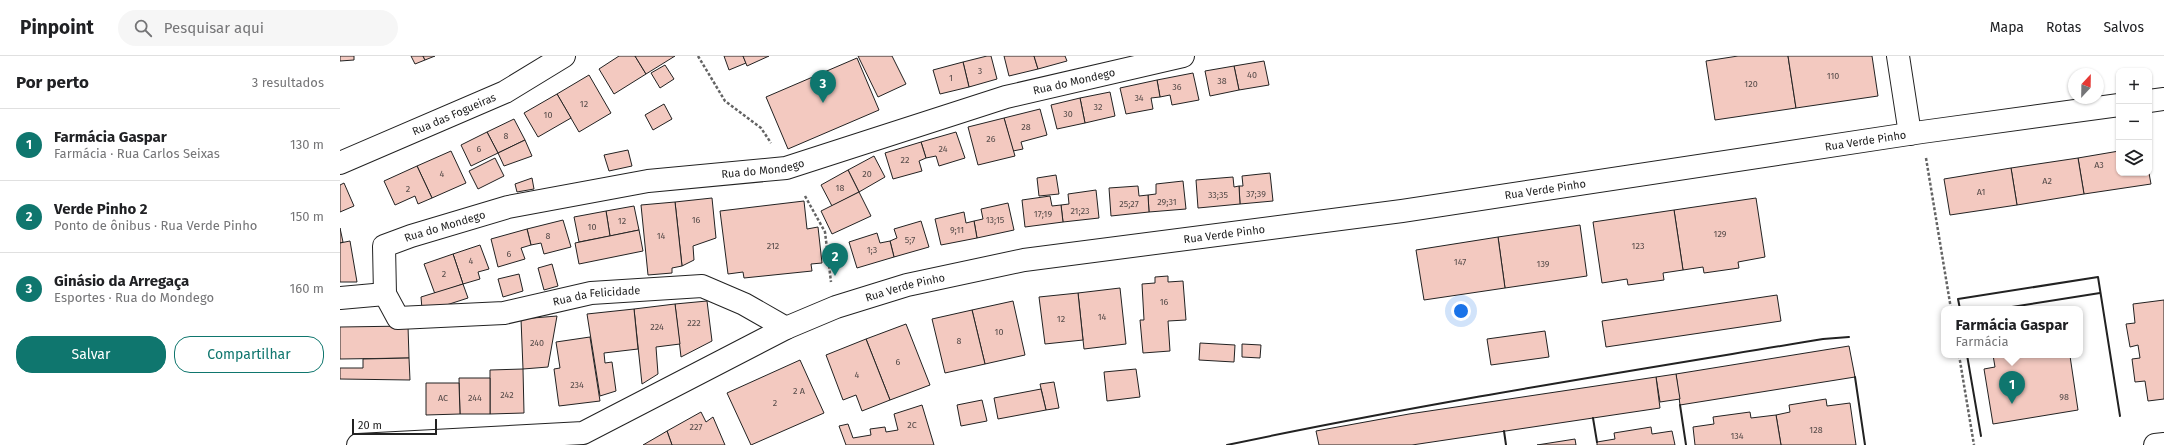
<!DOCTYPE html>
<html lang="pt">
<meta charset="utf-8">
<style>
:root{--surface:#fff;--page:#f6f6f6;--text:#202124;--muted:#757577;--line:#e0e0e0;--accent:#0f766e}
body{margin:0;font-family:"Fira Sans",sans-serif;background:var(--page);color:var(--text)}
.controls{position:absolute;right:12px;top:12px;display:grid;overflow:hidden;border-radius:8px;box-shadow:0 1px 3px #0004}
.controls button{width:36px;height:36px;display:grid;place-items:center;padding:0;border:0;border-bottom:1px solid var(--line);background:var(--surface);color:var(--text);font:20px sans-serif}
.compass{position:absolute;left:1728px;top:12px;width:36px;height:36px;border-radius:50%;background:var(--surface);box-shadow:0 1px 3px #0004;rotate:22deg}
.scale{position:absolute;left:12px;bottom:10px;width:85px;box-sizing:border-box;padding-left:4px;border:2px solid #222;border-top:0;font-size:11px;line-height:14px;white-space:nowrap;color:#222;-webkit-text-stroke:3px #fff;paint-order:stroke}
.you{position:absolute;left:1121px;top:255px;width:14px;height:14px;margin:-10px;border:3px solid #fff;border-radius:50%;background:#1a73e8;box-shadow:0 0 0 6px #1a73e833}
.badge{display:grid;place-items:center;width:26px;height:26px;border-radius:50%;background:var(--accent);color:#fff;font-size:13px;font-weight:700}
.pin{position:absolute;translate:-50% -33px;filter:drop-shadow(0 1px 2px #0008)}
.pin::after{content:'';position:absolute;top:21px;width:14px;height:12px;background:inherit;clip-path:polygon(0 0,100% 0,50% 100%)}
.popup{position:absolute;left:1601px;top:250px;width:142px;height:52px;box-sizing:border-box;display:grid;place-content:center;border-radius:8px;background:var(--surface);filter:drop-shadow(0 1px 3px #0005);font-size:13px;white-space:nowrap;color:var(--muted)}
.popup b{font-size:15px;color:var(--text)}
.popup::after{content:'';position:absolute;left:50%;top:100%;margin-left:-8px;border:8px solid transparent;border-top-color:var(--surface)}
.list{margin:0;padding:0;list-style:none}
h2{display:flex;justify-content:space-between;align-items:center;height:52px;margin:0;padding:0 16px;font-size:17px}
h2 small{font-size:13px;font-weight:400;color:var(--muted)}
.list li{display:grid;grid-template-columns:26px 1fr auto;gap:12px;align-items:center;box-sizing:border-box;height:72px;padding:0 16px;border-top:1px solid var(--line)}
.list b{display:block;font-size:15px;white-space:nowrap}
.list p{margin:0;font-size:13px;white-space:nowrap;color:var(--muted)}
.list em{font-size:13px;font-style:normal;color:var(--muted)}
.actions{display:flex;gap:8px;padding:12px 16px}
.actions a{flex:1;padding:9px 0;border:1px solid var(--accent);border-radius:16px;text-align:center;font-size:14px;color:var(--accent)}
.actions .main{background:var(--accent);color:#fff}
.icon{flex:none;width:22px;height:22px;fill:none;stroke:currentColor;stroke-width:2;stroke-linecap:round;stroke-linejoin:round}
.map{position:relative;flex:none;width:1824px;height:389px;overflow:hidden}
header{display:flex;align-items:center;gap:24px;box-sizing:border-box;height:56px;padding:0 20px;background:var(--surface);border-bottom:1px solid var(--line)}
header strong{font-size:19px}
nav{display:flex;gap:22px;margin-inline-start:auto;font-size:14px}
.search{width:280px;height:36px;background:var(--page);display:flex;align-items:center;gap:10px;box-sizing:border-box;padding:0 14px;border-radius:22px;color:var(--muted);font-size:15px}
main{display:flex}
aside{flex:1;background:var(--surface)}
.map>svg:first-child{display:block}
.building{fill:#f3c9c0;stroke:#222}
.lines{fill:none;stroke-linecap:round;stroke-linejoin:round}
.minor-casing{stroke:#222;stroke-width:24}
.tertiary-casing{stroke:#222;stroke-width:24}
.path{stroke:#646464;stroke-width:2.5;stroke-dasharray:3 2;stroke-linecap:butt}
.minor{stroke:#fff;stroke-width:22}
.tertiary{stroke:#fff;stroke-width:22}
.wall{stroke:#222;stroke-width:2}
.labels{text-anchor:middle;stroke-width:3;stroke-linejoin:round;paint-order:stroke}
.number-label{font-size:9px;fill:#564c4a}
.street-label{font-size:11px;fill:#222;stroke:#fff}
</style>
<header>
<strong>Pinpoint</strong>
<div class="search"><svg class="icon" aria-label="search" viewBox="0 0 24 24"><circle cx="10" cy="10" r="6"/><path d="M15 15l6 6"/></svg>Pesquisar aqui</div>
<nav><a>Mapa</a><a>Rotas</a><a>Salvos</a></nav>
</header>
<main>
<aside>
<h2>Por perto<small>3 resultados</small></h2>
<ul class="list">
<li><span class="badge">1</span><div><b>Farmácia Gaspar</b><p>Farmácia · Rua Carlos Seixas</p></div><em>130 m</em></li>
<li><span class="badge">2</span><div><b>Verde Pinho 2</b><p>Ponto de ônibus · Rua Verde Pinho</p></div><em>150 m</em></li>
<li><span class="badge">3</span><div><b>Ginásio da Arregaça</b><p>Esportes · Rua do Mondego</p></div><em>160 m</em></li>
</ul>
<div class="actions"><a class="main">Salvar</a><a>Compartilhar</a></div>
</aside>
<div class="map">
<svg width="1824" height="389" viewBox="0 0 1824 389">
<rect width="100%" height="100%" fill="#fff"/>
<g class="building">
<path d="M 0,0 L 14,0 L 14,4 L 0,5 Z"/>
<path d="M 71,0 L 83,0 L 85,4 L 75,8 Z"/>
<path d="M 83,0 L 95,0 L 85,4 Z"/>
<path d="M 279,0 L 295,0 L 306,18 L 274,38 L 259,13 Z"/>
<path d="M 295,0 L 335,0 L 306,18 Z"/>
<path d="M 384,0 L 403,0 L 406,7 L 389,14 Z"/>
<path d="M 403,0 L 429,0 L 407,10 Z"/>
<path d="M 518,0 L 552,0 L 566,28 L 538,41 Z"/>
<path d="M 647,0 L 651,0 L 657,23 L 629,31 L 623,6 Z"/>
<path d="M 664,0 L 694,0 L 698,13 L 669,20 Z"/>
<path d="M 694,0 L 725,0 L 727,5 L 698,13 Z"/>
<path d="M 1398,0 L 1448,0 L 1456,52 L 1375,64 L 1366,5 Z"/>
<path d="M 1448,0 L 1532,0 L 1538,40 L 1456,52 Z"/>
<path d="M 517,2 L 539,54 L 448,93 L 426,41 Z"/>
<path d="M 924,5 L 929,29 L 899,34 L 894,10 Z"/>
<path d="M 623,6 L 629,31 L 600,38 L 593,14 Z"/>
<path d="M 325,9 L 334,23 L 320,32 L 311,17 Z"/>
<path d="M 894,10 L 899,34 L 870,40 L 865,15 Z"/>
<path d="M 853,17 L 859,44 L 832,49 L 830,39 L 820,41 L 817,24 Z"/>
<path d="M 249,19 L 271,57 L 239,76 L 217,38 Z"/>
<path d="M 817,24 L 820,41 L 811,42 L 813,53 L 786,58 L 780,32 Z"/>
<path d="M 770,36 L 775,60 L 745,67 L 740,42 Z"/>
<path d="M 217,38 L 231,62 L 198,81 L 184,57 Z"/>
<path d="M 740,42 L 745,67 L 717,73 L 711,49 Z"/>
<path d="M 324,48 L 332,63 L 313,74 L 305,59 Z"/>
<path d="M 700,53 L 707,79 L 681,86 L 683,93 L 673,95 L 664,62 Z"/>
<path d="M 664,62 L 675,100 L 638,109 L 628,71 Z"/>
<path d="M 174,63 L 185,84 L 158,97 L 147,76 Z"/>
<path d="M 147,76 L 158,97 L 131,110 L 121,89 Z"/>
<path d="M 616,76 L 625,102 L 599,110 L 596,100 L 586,102 L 581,86 Z"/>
<path d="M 185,84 L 192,100 L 164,110 L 158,97 Z"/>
<path d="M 581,86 L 586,102 L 579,105 L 582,115 L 553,123 L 545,97 Z"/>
<path d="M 288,94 L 292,110 L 269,115 L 264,99 Z"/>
<path d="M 111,95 L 126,127 L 92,142 L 77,110 Z"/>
<path d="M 1779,95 L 1779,117 L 1809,117 L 1811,128 L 1744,138 L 1738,102 Z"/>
<path d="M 534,100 L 545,121 L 519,136 L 508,114 Z"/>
<path d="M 155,102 L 164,120 L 138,133 L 129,115 Z"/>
<path d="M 1738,102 L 1744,138 L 1677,149 L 1671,112 Z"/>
<path d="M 77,110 L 92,142 L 78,148 L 75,140 L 55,149 L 44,125 Z"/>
<path d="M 1671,112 L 1677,149 L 1610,159 L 1604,123 Z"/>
<path d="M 508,114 L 519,136 L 492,150 L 481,129 Z"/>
<path d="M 930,117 L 933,145 L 900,148 L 899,130 L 903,130 L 902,120 Z"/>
<path d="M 716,119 L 719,138 L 699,140 L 697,122 Z"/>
<path d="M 893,121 L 894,131 L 899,130 L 900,148 L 858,152 L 856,124 Z"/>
<path d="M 192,122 L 194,133 L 177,136 L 175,128 Z"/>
<path d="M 843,125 L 846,153 L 809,156 L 808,139 L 816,138 L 816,128 Z"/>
<path d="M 4,127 L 14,150 L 0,156 L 0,129 Z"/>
<path d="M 798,130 L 799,140 L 808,139 L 809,156 L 771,160 L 769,132 Z"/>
<path d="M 756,134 L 759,162 L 723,166 L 721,149 L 729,148 L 728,138 Z"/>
<path d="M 519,136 L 531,160 L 492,178 L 481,155 Z"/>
<path d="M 710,140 L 712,150 L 721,149 L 723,166 L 685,171 L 682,144 Z"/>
<path d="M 372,142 L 376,182 L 353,190 L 354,204 L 342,210 L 335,146 Z"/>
<path d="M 1416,142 L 1425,201 L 1398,206 L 1399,212 L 1364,217 L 1363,211 L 1343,214 L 1334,154 Z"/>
<path d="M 464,145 L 467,173 L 478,171 L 482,207 L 471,208 L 472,215 L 404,222 L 403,216 L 388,218 L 380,155 Z"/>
<path d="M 335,146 L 342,210 L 332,212 L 332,217 L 308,219 L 301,149 Z"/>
<path d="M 668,147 L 674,174 L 637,182 L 634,165 L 643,163 L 641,153 Z"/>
<path d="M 294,150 L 299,174 L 270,180 L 266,155 Z"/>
<path d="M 1334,154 L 1343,214 L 1323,217 L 1324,224 L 1288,229 L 1287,223 L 1262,227 L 1253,166 Z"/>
<path d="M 266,155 L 270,180 L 239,186 L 234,161 Z"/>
<path d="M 624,156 L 626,167 L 634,165 L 637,182 L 601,189 L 595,163 Z"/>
<path d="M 223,164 L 231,191 L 204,198 L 201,187 L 191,189 L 187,173 Z"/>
<path d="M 581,165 L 589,191 L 554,201 L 550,185 L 557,182 L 554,173 Z"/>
<path d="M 1240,169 L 1247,220 L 1165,232 L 1158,181 Z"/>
<path d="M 0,172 L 3,186 L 0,187 Z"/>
<path d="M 187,173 L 191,189 L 181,192 L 185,203 L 158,211 L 151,183 Z"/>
<path d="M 299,174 L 303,195 L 239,208 L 235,187 Z"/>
<path d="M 537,177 L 540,187 L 550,185 L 554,201 L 517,212 L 509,186 Z"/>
<path d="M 1158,181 L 1165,232 L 1084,244 L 1076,194 Z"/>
<path d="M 10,185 L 17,226 L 0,226 L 0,187 Z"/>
<path d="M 140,189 L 149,213 L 138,216 L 140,223 L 123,228 L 113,198 Z"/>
<path d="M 113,198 L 123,228 L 95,238 L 84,208 Z"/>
<path d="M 212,208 L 218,230 L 204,234 L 198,212 Z"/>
<path d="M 179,218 L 183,235 L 163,241 L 158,223 Z"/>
<path d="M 828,220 L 828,226 L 843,225 L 846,264 L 828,265 L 830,295 L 803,297 L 800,264 L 804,264 L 802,228 L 815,227 L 815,221 Z"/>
<path d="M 123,228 L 128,242 L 94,253 L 82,253 L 81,241 Z"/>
<path d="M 780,232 L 786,288 L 744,293 L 738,237 Z"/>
<path d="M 738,237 L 743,284 L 705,288 L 699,241 Z"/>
<path d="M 1437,239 L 1441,265 L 1266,291 L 1262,265 Z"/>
<path d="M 1824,244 L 1824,343 L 1808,345 L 1805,325 L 1795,326 L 1792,303 L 1800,302 L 1798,289 L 1790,291 L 1786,268 L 1795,267 L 1793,248 Z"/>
<path d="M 367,245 L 372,285 L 341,301 L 335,248 Z"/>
<path d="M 673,245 L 685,299 L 645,308 L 632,254 Z"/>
<path d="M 335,248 L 340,288 L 316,291 L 318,318 L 302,328 L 294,253 Z"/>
<path d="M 294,253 L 298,293 L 264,297 L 265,307 L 272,306 L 276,335 L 260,340 L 247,258 Z"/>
<path d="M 632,254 L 645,308 L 605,317 L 592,263 Z"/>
<path d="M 217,260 L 208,311 L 183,313 L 181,263 Z"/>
<path d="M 566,268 L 590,329 L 550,344 L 526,283 Z"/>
<path d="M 68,270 L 69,302 L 0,303 L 0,271 Z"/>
<path d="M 1205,275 L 1209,301 L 1151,309 L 1147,283 Z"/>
<path d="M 250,281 L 260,345 L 219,350 L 214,313 L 220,312 L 216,286 Z"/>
<path d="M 526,283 L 550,344 L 522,355 L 516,339 L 503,344 L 486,299 Z"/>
<path d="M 860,287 L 895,289 L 894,306 L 859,304 Z"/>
<path d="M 902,288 L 921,289 L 920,302 L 902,301 Z"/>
<path d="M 1509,290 L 1515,321 L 1340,349 L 1336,318 Z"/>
<path d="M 1653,299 L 1730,300 L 1738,354 L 1653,368 L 1644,313 L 1655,311 Z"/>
<path d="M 69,302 L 70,324 L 0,323 L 0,312 L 23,312 L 23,303 Z"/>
<path d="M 460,304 L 484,357 L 411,389 L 387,337 Z"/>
<path d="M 183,313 L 184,357 L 150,358 L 150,314 Z"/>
<path d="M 796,313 L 800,341 L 767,345 L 764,316 Z"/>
<path d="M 1336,318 L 1340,343 L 1320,346 L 1316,321 Z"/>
<path d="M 1316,321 L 1320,352 L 1072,389 L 979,389 L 976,375 L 1069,358 Z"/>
<path d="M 119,322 L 150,322 L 150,358 L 120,358 Z"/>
<path d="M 714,326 L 719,352 L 706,354 L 700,328 Z"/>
<path d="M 86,327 L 119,327 L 120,358 L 86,359 Z"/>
<path d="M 701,333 L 706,354 L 658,363 L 654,342 Z"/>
<path d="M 1486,343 L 1487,350 L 1510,347 L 1516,389 L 1441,389 L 1436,359 L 1450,356 L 1449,349 Z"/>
<path d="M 642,344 L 647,365 L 621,370 L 617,349 Z"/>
<path d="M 582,349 L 594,389 L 506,389 L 499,370 L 508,368 L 513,382 L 531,379 L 530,373 L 545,371 L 546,376 L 558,374 L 554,358 Z"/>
<path d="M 361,356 L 366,366 L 373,361 L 385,389 L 332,389 L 327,375 Z"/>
<path d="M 1410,356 L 1411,362 L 1436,359 L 1441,389 L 1355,389 L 1353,371 L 1374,368 L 1373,361 Z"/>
<path d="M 1311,371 L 1312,378 L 1332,375 L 1335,389 L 1257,389 L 1257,386 L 1275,383 L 1274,377 Z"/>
<path d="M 327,375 L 332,389 L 303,389 L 322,378 Z"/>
<path d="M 1235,383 L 1236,389 L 1197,389 Z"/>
</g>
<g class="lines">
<g class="minor-casing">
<g id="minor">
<path d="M 1558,0 L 1570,78"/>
<path d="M 1809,45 L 1824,43"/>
<path id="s1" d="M 0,107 L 165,36 L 224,0"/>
<path id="s2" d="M 45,238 L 44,190 L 71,180 L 168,151 L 308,125 L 446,112 L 666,41 L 843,0"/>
<path id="s3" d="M 0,242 L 45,238 L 58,262 L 164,257 L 251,237 L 362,230 L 404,248 L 446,272"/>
<path id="s4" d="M 18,389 L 243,377 L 446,272 L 496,251 L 567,229 L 684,204 L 1062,155 L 1582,76 L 1779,49"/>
</g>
</g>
<g class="tertiary-casing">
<path id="tertiary" d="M 1815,389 L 1824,388"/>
</g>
<g class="path">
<path d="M 358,0 L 385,45 L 421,72 L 431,87"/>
<path d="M 1586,102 L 1611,253"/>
<path d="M 465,140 L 485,176 L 491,226"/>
<path d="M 1619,299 L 1634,389"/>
</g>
<use href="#minor" class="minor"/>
<use href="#tertiary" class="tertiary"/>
<g class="wall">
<path d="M 1620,253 L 1618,243 L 1758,221 L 1780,360"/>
<path d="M 1659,253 L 1760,237"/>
<path d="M 1627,299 L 1641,380"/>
<path d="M 1515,321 L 1525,389"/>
<path d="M 1340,349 L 1346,389"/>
<path d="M 1253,362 L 1257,386"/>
<path d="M 1164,375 L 1166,389"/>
<path d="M 887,389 C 1085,347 1284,316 1483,283 L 1509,281"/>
</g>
</g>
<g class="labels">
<g class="number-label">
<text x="640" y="18">3</text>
<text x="912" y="22">40</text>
<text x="1493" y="23">110</text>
<text x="611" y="25">1</text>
<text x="882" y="28">38</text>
<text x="1411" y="31">120</text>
<text x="837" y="34">36</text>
<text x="799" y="45">34</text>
<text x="244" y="51">12</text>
<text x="758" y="54">32</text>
<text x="728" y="61">30</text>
<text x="208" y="62">10</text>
<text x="686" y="74">28</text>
<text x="166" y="83">8</text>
<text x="651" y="86">26</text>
<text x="139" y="96">6</text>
<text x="603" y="96">24</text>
<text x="565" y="107">22</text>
<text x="1759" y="112">A3</text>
<text x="102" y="121">4</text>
<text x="527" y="121">20</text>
<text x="1707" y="128">A2</text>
<text x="500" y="135">18</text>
<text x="68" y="136">2</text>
<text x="1641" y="139">A1</text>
<text x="916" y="141">37;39</text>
<text x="878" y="142">33;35</text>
<text x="827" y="149">29;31</text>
<text x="789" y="151">25;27</text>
<text x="740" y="158">21;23</text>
<text x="703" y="161">17;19</text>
<text x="356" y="167">16</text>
<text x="655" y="167">13;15</text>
<text x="282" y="168">12</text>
<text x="252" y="174">10</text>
<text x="617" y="177">9;11</text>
<text x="1380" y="181">129</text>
<text x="208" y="183">8</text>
<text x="321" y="183">14</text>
<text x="570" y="187">5;7</text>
<text x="433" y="193">212</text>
<text x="1298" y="193">123</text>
<text x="532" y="197">1;3</text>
<text x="169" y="201">6</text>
<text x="131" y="208">4</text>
<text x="1120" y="209">147</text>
<text x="1203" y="211">139</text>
<text x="104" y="221">2</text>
<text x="824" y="249">16</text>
<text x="762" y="264">14</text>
<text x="721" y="266">12</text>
<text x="354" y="270">222</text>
<text x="317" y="274">224</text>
<text x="659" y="279">10</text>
<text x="619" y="288">8</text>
<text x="197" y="290">240</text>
<text x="558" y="309">6</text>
<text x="517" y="322">4</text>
<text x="237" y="332">234</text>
<text x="459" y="338">2 A</text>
<text x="167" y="342">242</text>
<text x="1724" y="344">98</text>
<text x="103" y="345">AC</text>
<text x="135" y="345">244</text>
<text x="435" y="350">2</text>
<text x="572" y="372">2C</text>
<text x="356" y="374">227</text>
<text x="1476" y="377">128</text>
<text x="1397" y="383">134</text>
</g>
<g class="street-label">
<text dy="4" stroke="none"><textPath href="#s2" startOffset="760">Rua do Mondego</textPath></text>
<text dy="4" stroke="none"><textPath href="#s1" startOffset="124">Rua das Fogueiras</textPath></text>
<text dy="4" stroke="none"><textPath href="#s4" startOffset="1552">Rua Verde Pinho</textPath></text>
<text dy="4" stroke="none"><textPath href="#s2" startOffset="436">Rua do Mondego</textPath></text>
<text dy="4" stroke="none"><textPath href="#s4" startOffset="1228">Rua Verde Pinho</textPath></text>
<text dy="4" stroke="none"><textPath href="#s2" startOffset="112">Rua do Mondego</textPath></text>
<text dy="4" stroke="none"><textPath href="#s4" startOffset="904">Rua Verde Pinho</textPath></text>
<text dy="4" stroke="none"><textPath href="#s4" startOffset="580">Rua Verde Pinho</textPath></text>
<text dy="4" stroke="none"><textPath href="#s3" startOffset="273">Rua da Felicidade</textPath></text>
</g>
</g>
</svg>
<div class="controls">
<button>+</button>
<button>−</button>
<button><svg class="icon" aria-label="layers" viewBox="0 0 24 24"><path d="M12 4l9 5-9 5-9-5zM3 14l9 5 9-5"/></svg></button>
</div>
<svg class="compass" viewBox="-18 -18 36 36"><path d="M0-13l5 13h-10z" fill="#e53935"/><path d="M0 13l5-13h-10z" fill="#757577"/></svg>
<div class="scale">20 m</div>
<div class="you"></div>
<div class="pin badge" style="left:1672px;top:348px">1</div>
<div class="popup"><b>Farmácia Gaspar</b>Farmácia</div>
<div class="pin badge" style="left:495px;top:220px">2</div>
<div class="pin badge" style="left:483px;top:47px">3</div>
</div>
</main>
